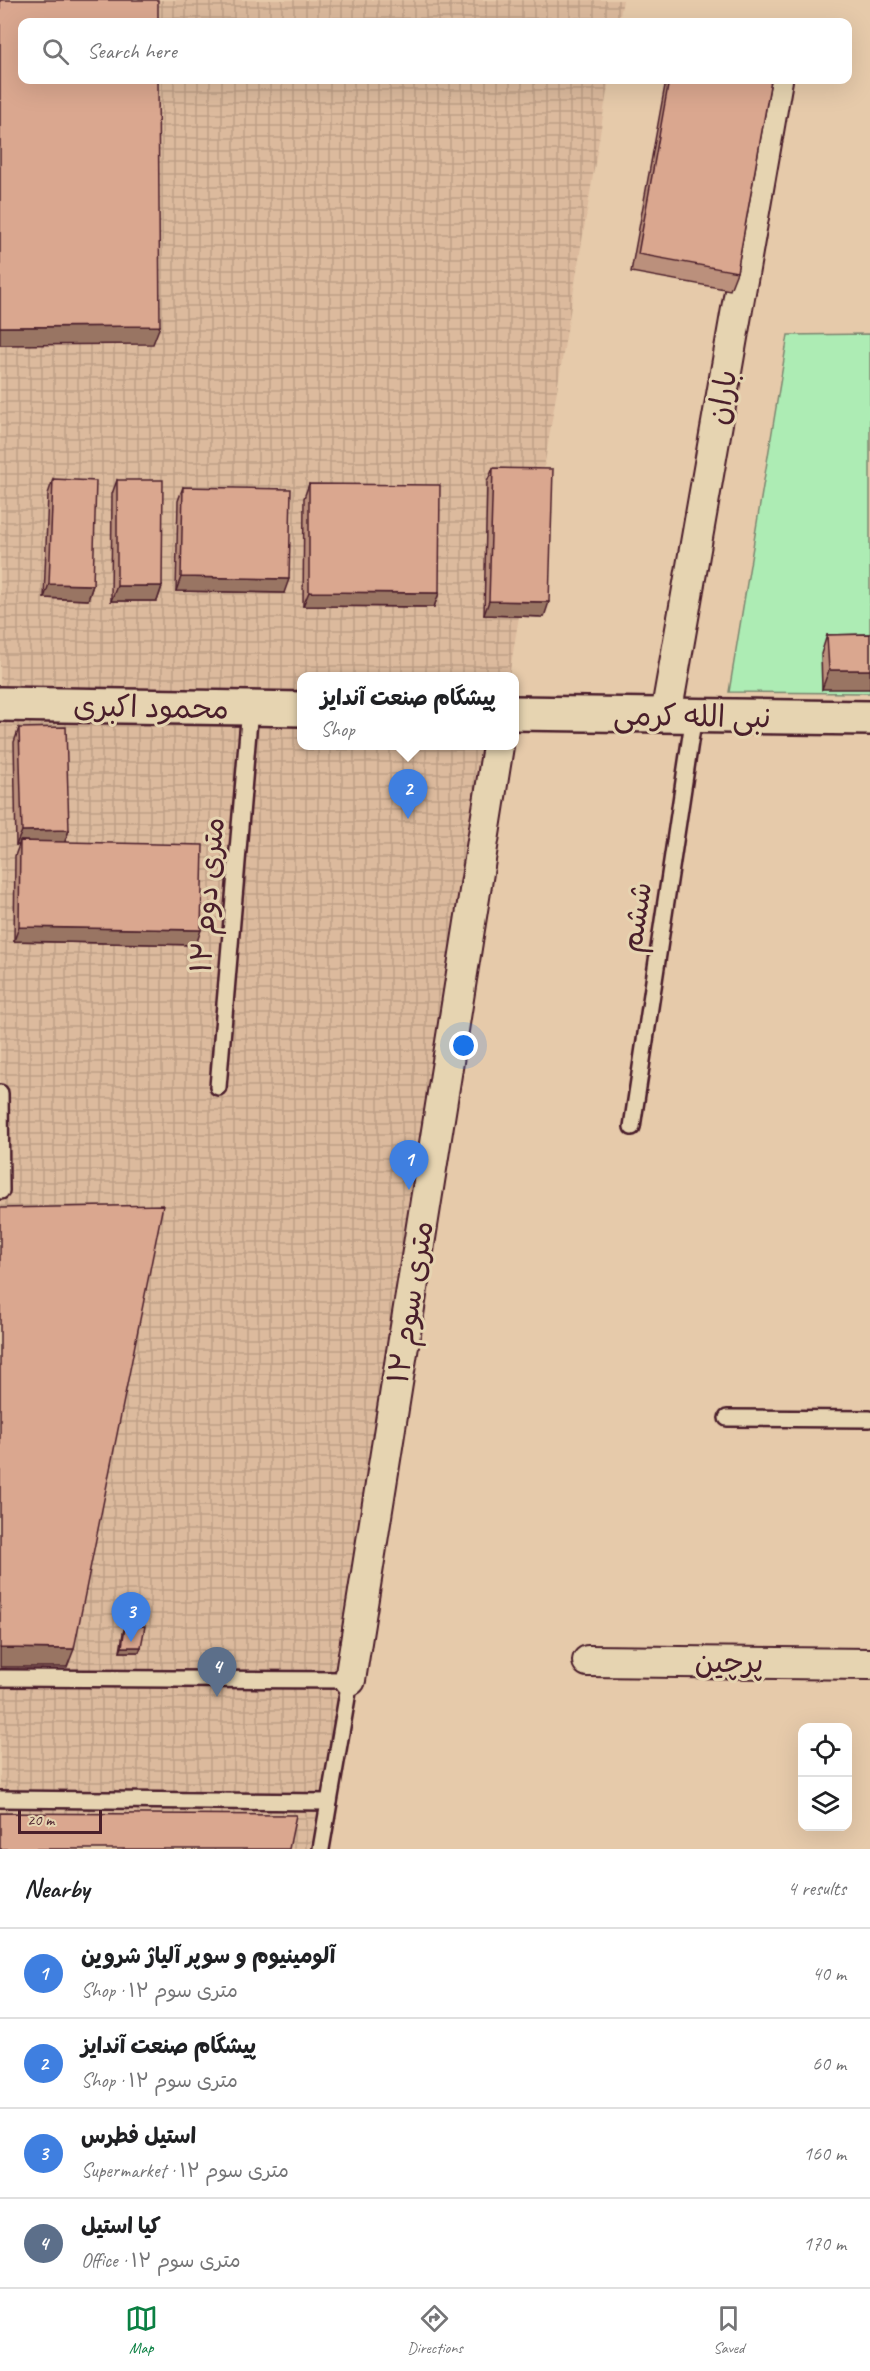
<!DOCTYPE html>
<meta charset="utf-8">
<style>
:root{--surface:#fff;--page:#f2f2f2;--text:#202124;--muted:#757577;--line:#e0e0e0;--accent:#0b8043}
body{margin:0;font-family:Caveat,"Playpen Sans Arabic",sans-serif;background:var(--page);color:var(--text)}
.controls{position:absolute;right:18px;bottom:18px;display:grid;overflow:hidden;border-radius:12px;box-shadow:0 6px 24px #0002}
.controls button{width:54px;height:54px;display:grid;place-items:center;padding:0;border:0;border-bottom:2px solid var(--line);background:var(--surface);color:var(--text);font:30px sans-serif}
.scale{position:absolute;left:18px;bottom:15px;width:84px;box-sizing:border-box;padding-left:6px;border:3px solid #4a1f2b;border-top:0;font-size:16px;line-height:21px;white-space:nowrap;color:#4a1f2b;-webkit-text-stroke:4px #e6d4b1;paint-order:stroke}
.you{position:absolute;left:464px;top:1046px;width:21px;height:21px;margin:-15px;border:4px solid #fff;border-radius:50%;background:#1a73e8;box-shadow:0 0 0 9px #1a73e833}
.badge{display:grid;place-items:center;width:39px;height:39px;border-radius:50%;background:var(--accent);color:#fff;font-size:20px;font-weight:700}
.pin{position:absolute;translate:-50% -50px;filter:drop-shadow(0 2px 3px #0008)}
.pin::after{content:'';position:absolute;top:32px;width:21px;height:18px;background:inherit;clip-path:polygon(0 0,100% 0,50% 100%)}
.popup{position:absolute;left:297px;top:672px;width:222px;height:78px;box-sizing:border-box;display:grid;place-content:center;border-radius:12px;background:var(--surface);filter:drop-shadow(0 2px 4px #0005);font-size:20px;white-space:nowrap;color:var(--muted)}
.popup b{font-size:22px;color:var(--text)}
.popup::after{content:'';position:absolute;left:50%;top:100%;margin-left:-12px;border:12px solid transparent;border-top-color:var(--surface)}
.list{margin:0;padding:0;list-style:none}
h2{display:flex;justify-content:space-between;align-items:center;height:78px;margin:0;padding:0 24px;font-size:26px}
h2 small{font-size:20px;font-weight:400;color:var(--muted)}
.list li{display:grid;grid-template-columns:39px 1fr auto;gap:18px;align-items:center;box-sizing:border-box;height:90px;padding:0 24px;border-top:2px solid var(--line)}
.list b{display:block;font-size:22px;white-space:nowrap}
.list p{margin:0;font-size:20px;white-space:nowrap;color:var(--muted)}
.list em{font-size:20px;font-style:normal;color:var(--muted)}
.icon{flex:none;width:33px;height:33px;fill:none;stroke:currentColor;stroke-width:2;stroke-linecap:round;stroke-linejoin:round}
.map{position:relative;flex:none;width:870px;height:1849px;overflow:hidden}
.search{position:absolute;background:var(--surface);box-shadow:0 6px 24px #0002;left:18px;right:18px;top:18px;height:66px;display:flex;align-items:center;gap:15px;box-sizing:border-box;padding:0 21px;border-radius:12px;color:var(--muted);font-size:22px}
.sheet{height:438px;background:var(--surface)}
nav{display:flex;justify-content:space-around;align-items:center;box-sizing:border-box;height:84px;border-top:2px solid var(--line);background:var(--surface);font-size:16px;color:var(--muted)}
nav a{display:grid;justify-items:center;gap:3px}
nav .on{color:var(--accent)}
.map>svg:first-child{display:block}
.industrial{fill:url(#industrial-grid)}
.pitch{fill:#adecb4;stroke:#7c8670;stroke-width:1.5}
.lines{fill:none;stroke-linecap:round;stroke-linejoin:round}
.lane-casing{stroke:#4a1f2b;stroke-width:20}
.street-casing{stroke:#4a1f2b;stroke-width:34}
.secondary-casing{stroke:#4a1f2b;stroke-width:38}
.lane{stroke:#e6d4b1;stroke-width:15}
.street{stroke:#e6d4b1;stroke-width:30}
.secondary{stroke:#e6d4b1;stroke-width:33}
.wall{fill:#bb907b;stroke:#4a1f2b;stroke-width:1.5}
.shaded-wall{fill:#997564;stroke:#4a1f2b;stroke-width:1.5}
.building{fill:#daa78f;stroke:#4a1f2b;stroke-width:1.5}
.labels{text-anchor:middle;stroke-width:6;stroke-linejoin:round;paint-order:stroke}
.street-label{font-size:30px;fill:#4a1f2b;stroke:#e6d4b1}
</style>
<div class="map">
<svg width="870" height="1849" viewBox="0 0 870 1849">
<defs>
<pattern id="industrial-grid" width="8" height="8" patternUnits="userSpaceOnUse" patternTransform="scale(1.5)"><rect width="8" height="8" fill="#dcba9d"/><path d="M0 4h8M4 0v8" fill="none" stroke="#be9f87"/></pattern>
</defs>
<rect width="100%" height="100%" fill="#e6caaa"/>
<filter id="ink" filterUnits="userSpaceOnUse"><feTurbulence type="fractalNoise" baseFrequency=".0167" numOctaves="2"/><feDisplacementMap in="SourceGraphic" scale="12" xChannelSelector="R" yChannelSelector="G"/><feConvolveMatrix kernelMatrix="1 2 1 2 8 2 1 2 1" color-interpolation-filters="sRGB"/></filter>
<g filter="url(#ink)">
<path class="industrial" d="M 0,0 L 623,0 L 619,22 L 22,22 L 22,80 L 609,80 L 509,676 L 302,676 L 302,746 L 498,746 L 451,1088 L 310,1849 L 0,1849 Z"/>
<path class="pitch" d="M 870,334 L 870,693 L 729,692 L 788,335 Z"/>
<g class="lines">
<g class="lane-casing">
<g id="lane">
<path d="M 218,1087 L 250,708"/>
<path d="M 0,1093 L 1,1191"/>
<path d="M 632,1127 L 694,715"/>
<path d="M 727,1418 L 870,1419"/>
<path d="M 0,1678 L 350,1680 L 321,1849"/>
<path d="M 0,1799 L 329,1802"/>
</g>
</g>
<g class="street-casing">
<g id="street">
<path d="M 666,715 L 777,80"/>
<path d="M 588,1661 L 870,1664"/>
<path d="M 350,1680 L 498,746"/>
</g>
</g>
<g class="secondary-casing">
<g id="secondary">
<path d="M 0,704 L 302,709"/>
<path d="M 514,713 L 870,718"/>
</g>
</g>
<use href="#lane" class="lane"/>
<use href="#street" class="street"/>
<use href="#secondary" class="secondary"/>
</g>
<g class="wall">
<path d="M 666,80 L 771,80 L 737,272 L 730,290 L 631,272 Z"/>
<path d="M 493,468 L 544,617 L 484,615 L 487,482 Z"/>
<path d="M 53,479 L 93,585 L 88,600 L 44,598 L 48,494 Z"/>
<path d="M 117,480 L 162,586 L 157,601 L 111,601 L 112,494 Z"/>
<path d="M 309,484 L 439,593 L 434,607 L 303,606 L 304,498 Z"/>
<path d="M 183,487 L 284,593 L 176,591 L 178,501 Z"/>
<path d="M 870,634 L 822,689 L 821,654 L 827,635 Z"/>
<path d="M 19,728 L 69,830 L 65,842 L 196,945 L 14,941 L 15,856 L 19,845 L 16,845 L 14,742 Z"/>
<path d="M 125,1627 L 141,1647 L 139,1652 L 120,1652 L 123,1633 Z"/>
</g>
<g class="shaded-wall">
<path d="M 160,326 L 153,344 L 0,345 L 0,327 Z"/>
<path d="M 181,577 L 289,579 L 284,593 L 176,591 Z"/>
<path d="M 49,584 L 93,585 L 88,600 L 44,598 Z"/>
<path d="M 117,586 L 162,586 L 157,601 L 111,601 Z"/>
<path d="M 309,592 L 439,593 L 434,607 L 303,606 Z"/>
<path d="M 489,601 L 549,602 L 544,617 L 484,615 Z"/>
<path d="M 829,670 L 870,670 L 870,689 L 822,689 Z"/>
<path d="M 69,830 L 64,844 L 20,841 L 19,845 L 16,845 L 22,831 Z"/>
<path d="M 19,927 L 201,930 L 196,945 L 14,941 Z"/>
<path d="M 122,1647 L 141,1647 L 139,1652 L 120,1652 Z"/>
<path d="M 0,1648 L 74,1649 L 67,1667 L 0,1667 Z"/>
</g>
<g class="building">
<path d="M 0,0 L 158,0 L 158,22 L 22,22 L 22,80 L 158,80 L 160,326 L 0,327 Z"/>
<path d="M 669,80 L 771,80 L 737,272 L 638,254 Z"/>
<path d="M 493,468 L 553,469 L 549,602 L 489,601 Z"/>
<path d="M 53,479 L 96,481 L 93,585 L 49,584 Z"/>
<path d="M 117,480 L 163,480 L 162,586 L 117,586 Z"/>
<path d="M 309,484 L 440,485 L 439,593 L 309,592 Z"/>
<path d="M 183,487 L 291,489 L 289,579 L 181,577 Z"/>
<path d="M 870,634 L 870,670 L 829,670 L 827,635 Z"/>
<path d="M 66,727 L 69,830 L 22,831 L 19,728 Z"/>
<path d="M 20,841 L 203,845 L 201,930 L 19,927 Z"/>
<path d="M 163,1205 L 74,1649 L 0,1648 L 0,1208 Z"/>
<path d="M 145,1626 L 141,1647 L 122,1647 L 125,1627 Z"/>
<path d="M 0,1813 L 296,1815 L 289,1849 L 0,1849 Z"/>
</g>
</g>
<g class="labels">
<g class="street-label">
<text transform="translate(722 397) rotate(-80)" y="10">باران</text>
<text transform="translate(151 707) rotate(1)" y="10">محمود اکبری</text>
<text transform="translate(692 716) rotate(1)" y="10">نبی الله کرمی</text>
<text transform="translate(207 895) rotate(-85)" y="10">۱۲ متری دوم</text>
<text transform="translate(636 917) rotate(-81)" y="10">ششم</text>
<text transform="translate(410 1302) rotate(-81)" y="10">۱۲ متری سوم</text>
<text x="729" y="1672">پرچین</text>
</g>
</g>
</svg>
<div class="controls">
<button><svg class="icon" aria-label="locate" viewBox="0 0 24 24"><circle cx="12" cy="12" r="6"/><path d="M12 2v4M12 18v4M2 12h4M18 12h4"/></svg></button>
<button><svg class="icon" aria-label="layers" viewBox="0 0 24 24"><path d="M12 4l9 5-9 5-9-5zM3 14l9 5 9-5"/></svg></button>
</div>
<div class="scale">20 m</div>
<div class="you"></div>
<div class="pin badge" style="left:409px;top:1190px;background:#3f7fe0">1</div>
<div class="pin badge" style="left:408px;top:819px;background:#3f7fe0">2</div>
<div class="popup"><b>پیشگام صنعت آندایز</b>Shop</div>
<div class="pin badge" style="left:131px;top:1642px;background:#3f7fe0">3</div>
<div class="pin badge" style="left:217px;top:1697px;background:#5c6f8a">4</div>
<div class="search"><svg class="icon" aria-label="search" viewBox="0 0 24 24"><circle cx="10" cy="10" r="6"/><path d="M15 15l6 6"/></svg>Search here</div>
</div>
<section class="sheet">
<h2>Nearby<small>4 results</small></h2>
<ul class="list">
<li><span class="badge" style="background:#3f7fe0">1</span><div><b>آلومینیوم و سوپر آلیاژ شروین</b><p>Shop · ۱۲ متری سوم</p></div><em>40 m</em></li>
<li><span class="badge" style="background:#3f7fe0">2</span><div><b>پیشگام صنعت آندایز</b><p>Shop · ۱۲ متری سوم</p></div><em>60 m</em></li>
<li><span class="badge" style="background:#3f7fe0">3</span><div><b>استیل فطرس</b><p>Supermarket · ۱۲ متری سوم</p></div><em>160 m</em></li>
<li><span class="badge" style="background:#5c6f8a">4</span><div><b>کیا استیل</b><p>Office · ۱۲ متری سوم</p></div><em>170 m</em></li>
</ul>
</section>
<nav>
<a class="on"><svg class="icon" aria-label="map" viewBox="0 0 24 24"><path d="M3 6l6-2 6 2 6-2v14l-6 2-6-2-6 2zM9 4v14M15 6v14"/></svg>Map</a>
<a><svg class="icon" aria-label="directions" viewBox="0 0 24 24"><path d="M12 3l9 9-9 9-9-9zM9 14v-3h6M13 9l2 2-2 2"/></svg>Directions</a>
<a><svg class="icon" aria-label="saved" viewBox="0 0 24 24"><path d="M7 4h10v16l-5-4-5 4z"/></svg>Saved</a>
</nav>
